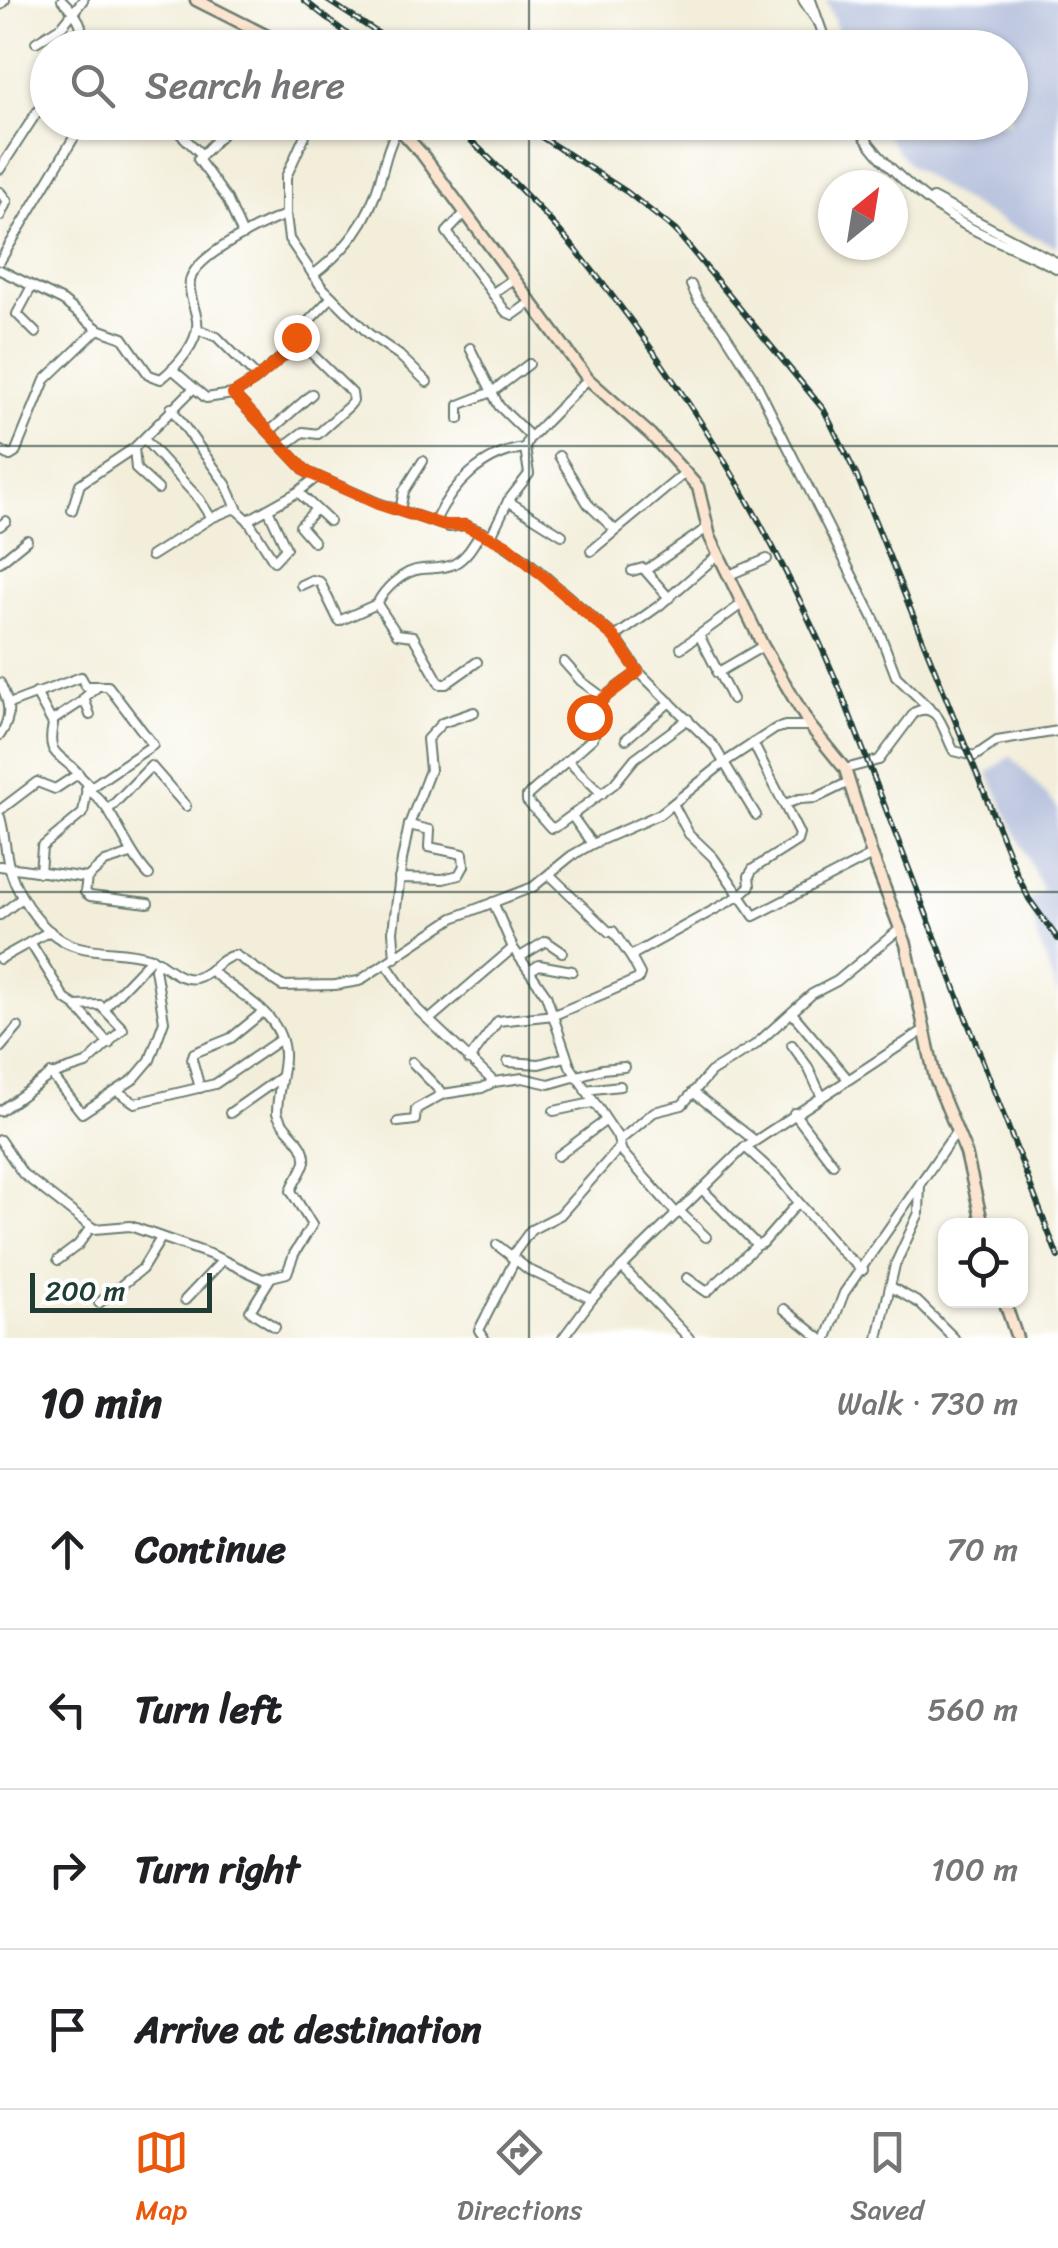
<!DOCTYPE html>
<meta charset="utf-8">
<style>
:root{--surface:#fff;--page:#f2f2f2;--text:#202124;--muted:#757577;--line:#e0e0e0;--accent:#ea580c}
body{margin:0;font-family:Sriracha,sans-serif;background:var(--page);color:var(--text)}
.controls{position:absolute;right:30px;bottom:30px;display:grid;overflow:hidden;border-radius:20px;box-shadow:0 2px 8px #0004}
.controls button{width:90px;height:90px;display:grid;place-items:center;padding:0;border:0;border-bottom:2px solid var(--line);background:var(--surface);color:var(--text);font:50px sans-serif}
.compass{position:absolute;left:818px;top:170px;width:90px;height:90px;border-radius:50%;background:var(--surface);box-shadow:0 2px 8px #0004;rotate:30deg}
.scale{position:absolute;left:30px;bottom:25px;width:182px;box-sizing:border-box;padding-left:10px;border:5px solid #1f3d34;border-top:0;font-size:28px;line-height:35px;white-space:nowrap;color:#1f3d34;-webkit-text-stroke:8px #fff;paint-order:stroke}
.stop{position:absolute;width:30px;height:30px;margin:-22px;border:8px solid #ea580c;border-radius:50%;background:#fff}
.stop.end{background:#ea580c;border-color:#fff;box-shadow:0 2px 10px #0008}
.list{margin:0;padding:0;list-style:none}
h2{display:flex;justify-content:space-between;align-items:center;height:130px;margin:0;padding:0 40px;font-size:42px}
h2 small{font-size:32px;font-weight:400;color:var(--muted)}
.list li{display:grid;grid-template-columns:65px 1fr auto;gap:30px;align-items:center;box-sizing:border-box;height:160px;padding:0 40px;border-top:2px solid var(--line)}
.list b{display:block;font-size:38px;white-space:nowrap}
.list em{font-size:32px;font-style:normal;color:var(--muted)}
.icon{flex:none;width:55px;height:55px;fill:none;stroke:currentColor;stroke-width:2;stroke-linecap:round;stroke-linejoin:round}
.map{position:relative;flex:none;width:1058px;height:1338px;overflow:hidden}
.search{position:absolute;background:var(--surface);box-shadow:0 2px 8px #0004;left:30px;right:30px;top:30px;height:110px;display:flex;align-items:center;gap:25px;box-sizing:border-box;padding:0 35px;border-radius:55px;color:var(--muted);font-size:38px}
.sheet{height:770px;background:var(--surface)}
nav{display:flex;justify-content:space-around;align-items:center;box-sizing:border-box;height:140px;border-top:2px solid var(--line);background:var(--surface);font-size:28px;color:var(--muted)}
nav a{display:grid;justify-items:center;gap:5px}
nav .on{color:var(--accent)}
.map>svg:first-child{display:block}
.industrial{fill:#bac4de}
.lines{fill:none;stroke-linecap:round;stroke-linejoin:round}
.minor-casing{stroke:#697b6e;stroke-width:12}
.secondary-casing{stroke:#697b6e;stroke-width:15}
.minor{stroke:#fff;stroke-width:8}
.secondary{stroke:#fce5d0;stroke-width:10}
.rail-casing{stroke:#1f3d34;stroke-width:6}
.rail{stroke:#fff;stroke-width:2.5;stroke-dasharray:8;stroke-linecap:butt}
.route{stroke:#ea580c;stroke-width:12}
.grid{fill:none;stroke:#1f3d34;stroke-width:2.5;stroke-opacity:0.55}
</style>
<div class="map">
<svg width="1058" height="1338" viewBox="0 0 1058 1338">
<rect width="100%" height="100%" fill="#fff"/>
<filter id="ink" filterUnits="userSpaceOnUse"><feTurbulence type="fractalNoise" baseFrequency=".01" numOctaves="2"/><feDisplacementMap in="SourceGraphic" scale="20" xChannelSelector="R" yChannelSelector="G"/><feConvolveMatrix kernelMatrix="1 2 1 2 8 2 1 2 1" color-interpolation-filters="sRGB"/></filter>
<filter id="wash" filterUnits="userSpaceOnUse"><feTurbulence type="fractalNoise" baseFrequency=".0048" numOctaves="4" result="noise"/><feDisplacementMap in="SourceGraphic" scale="40" xChannelSelector="R" yChannelSelector="G"/><feGaussianBlur stdDeviation="2.25" result="paint"/><feColorMatrix in="noise" values="0 0 0 0 0 0 0 0 0 0 0 0 0 0 0 0 0 1.4 0 .05"/><feComposite in="paint" operator="in"/></filter>
<g filter="url(#wash)">
<rect width="100%" height="100%" fill="#f3eeda"/>
<g class="industrial">
<path d="M 826,0 L 1058,0 L 1058,247 L 1007,225 L 942,188 L 908,164 L 876,123 L 1010,122 L 1010,48 L 844,47 Z"/>
<path d="M 1011,756 L 1058,808 L 1058,997 L 1037,935 L 1029,899 L 1043,891 L 988,773 Z"/>
</g>
</g>
<g filter="url(#ink)">
<g class="lines">
<g class="minor-casing">
<g id="minor">
<path d="M 62,0 C 76,14 89,28 77,48"/>
<path d="M 803,0 L 817,21"/>
<path d="M 811,0 L 828,48"/>
<path d="M 0,5 L 5,0"/>
<path d="M 36,42 L 63,25 L 83,0"/>
<path d="M 168,122 L 200,153"/>
<path d="M 234,122 L 198,159 L 227,199 L 243,235"/>
<path d="M 855,122 C 874,156 909,187 941,210 C 975,235 1021,249 1058,269"/>
<path d="M 0,169 L 48,95"/>
<path d="M 0,192 L 7,201 L 0,216"/>
<path d="M 933,198 L 1058,263"/>
<path d="M 465,213 L 447,232 L 506,312 L 513,315 L 531,302"/>
<path d="M 286,215 L 289,239 L 321,286 L 369,334 L 399,355 L 427,382"/>
<path d="M 0,261 L 79,129"/>
<path d="M 0,270 L 63,301 L 98,329 L 123,338 L 149,375 L 161,379 C 177,366 200,342 197,320 C 195,307 188,294 190,281 C 194,256 263,223 286,215 L 286,177 L 311,122"/>
<path d="M 313,275 C 347,249 368,222 380,180 C 385,161 389,144 398,127"/>
<path d="M 691,285 L 698,300 L 723,330 L 753,377 L 875,621 L 896,676 L 929,708"/>
<path d="M 32,286 L 17,314 L 36,333"/>
<path d="M 493,293 L 513,279"/>
<path d="M 197,329 L 217,337 L 258,378"/>
<path d="M 298,343 L 299,331 L 332,297"/>
<path d="M 470,348 L 499,406 L 531,437"/>
<path d="M 172,369 L 206,398 L 233,394 L 307,472 L 378,503 L 449,527 L 465,525 L 491,536"/>
<path d="M 588,379 L 528,440 L 525,448 L 529,474 L 508,501 L 491,536 L 525,559 L 615,637 L 639,672 L 714,746 L 756,815"/>
<path d="M 233,394 L 254,381 L 298,343 L 307,349 L 352,393 L 353,401 L 349,406 L 318,434 L 303,432 L 283,447"/>
<path d="M 171,408 L 226,484 L 237,508"/>
<path d="M 459,419 L 459,405 L 492,392 L 529,364"/>
<path d="M 269,432 L 312,394"/>
<path d="M 144,439 L 199,499 L 211,518 L 235,508 L 248,520 L 298,492 L 317,477"/>
<path d="M 134,448 L 136,469 L 158,489"/>
<path d="M 0,450 L 10,456 L 15,453 L 45,380 L 98,329"/>
<path d="M 559,456 L 588,504 L 615,530"/>
<path d="M 298,492 L 329,521"/>
<path d="M 508,501 L 562,535"/>
<path d="M 72,510 L 80,484 L 134,448 L 193,389"/>
<path d="M 400,510 L 404,491 L 423,461"/>
<path d="M 248,520 L 274,561 L 286,548 L 268,509"/>
<path d="M 435,521 C 452,485 483,453 525,448"/>
<path d="M 0,526 L 6,521"/>
<path d="M 314,542 L 300,526 L 316,509"/>
<path d="M 591,551 L 686,472"/>
<path d="M 151,556 L 211,518"/>
<path d="M 0,562 L 27,540"/>
<path d="M 646,570 L 707,528"/>
<path d="M 632,571 L 643,568 L 669,598"/>
<path d="M 729,575 L 767,559"/>
<path d="M 301,585 L 312,580 L 320,582 L 339,621 L 377,604"/>
<path d="M 699,635 L 732,699"/>
<path d="M 615,637 L 660,605 L 719,554"/>
<path d="M 681,648 L 742,604"/>
<path d="M 477,662 L 446,684 L 440,684 L 413,636 L 397,634 L 377,604 C 384,589 404,570 422,569 C 433,568 444,569 454,564 C 467,557 474,544 481,532"/>
<path d="M 564,662 L 581,681 L 604,698"/>
<path d="M 639,672 C 619,685 598,699 588,720 L 595,732 L 593,738 L 527,796 L 527,801 L 551,828 L 556,827 L 614,784 L 635,758 L 688,719"/>
<path d="M 717,673 L 763,646"/>
<path d="M 0,683 C 9,701 13,717 0,735"/>
<path d="M 36,693 L 53,724 C 46,757 59,752 79,774"/>
<path d="M 90,715 L 84,698 L 96,688"/>
<path d="M 52,721 L 84,700"/>
<path d="M 626,739 L 670,702"/>
<path d="M 568,761 L 602,794"/>
<path d="M 845,769 L 879,760 L 915,712 C 940,700 944,735 954,751 L 975,756 L 997,741 L 1058,731"/>
<path d="M 86,789 C 114,804 123,848 149,875"/>
<path d="M 673,804 L 689,834 L 713,857 L 754,916 L 872,855"/>
<path d="M 785,804 L 799,799 L 816,798 L 849,782"/>
<path d="M 109,809 L 151,766 L 186,806"/>
<path d="M 0,810 L 37,782 L 55,789 L 78,774 L 91,787 L 153,745 L 108,686 L 86,686 L 81,677 L 9,704"/>
<path d="M 572,816 L 592,844"/>
<path d="M 0,817 C 5,834 5,853 10,870 C 20,901 46,939 79,947 C 102,953 125,950 148,957 C 164,962 178,982 196,978 C 211,974 219,958 235,955 L 282,986 L 335,985 L 359,981 L 453,918 L 533,887 L 571,856 L 592,844 L 660,814 L 725,762 L 775,729 L 785,726 L 810,726"/>
<path d="M 0,866 L 87,878 L 105,862 L 131,854"/>
<path d="M 40,872 L 42,847 L 83,813 L 87,788"/>
<path d="M 550,875 L 609,932 L 613,931 L 632,959"/>
<path d="M 87,878 L 85,892 L 90,896 L 148,903"/>
<path d="M 399,878 L 443,879 L 459,875 L 464,866 L 463,854 L 429,847 L 430,830 L 409,825"/>
<path d="M 493,902 L 513,948 L 546,995 L 570,1066 L 617,1136 L 622,1152 L 677,1214"/>
<path d="M 0,915 L 22,898"/>
<path d="M 520,957 L 546,941 L 562,952"/>
<path d="M 395,958 L 393,931 L 402,860 L 409,825 L 430,770 L 427,739 L 442,723 L 474,712"/>
<path d="M 0,959 L 50,931"/>
<path d="M 386,964 L 417,1009 L 494,1082 L 523,1078 L 549,1084 L 602,1069 L 624,1067"/>
<path d="M 531,970 L 539,965 L 572,971"/>
<path d="M 76,1006 L 109,1044"/>
<path d="M 104,1008 L 152,958"/>
<path d="M 792,1013 L 847,1078"/>
<path d="M 429,1020 L 513,948"/>
<path d="M 792,1045 L 808,1067 L 821,1095"/>
<path d="M 0,1048 L 18,1027"/>
<path d="M 469,1060 L 498,1021 L 554,1015 L 638,979 L 640,974 L 632,959 L 634,954 L 739,896 L 750,886 L 749,876 L 753,869 L 797,841 L 799,834 L 753,743"/>
<path d="M 412,1062 L 443,1094"/>
<path d="M 508,1062 L 539,1064 L 566,1057"/>
<path d="M 51,1074 L 82,1113 L 134,1079 L 150,1060 L 164,1021 L 155,969 L 159,961"/>
<path d="M 200,1088 L 192,1059 L 194,1053 L 231,1038 L 263,1012"/>
<path d="M 585,1090 L 620,1086"/>
<path d="M 117,1091 L 135,1103 L 215,1084 L 281,1039"/>
<path d="M 693,1092 L 754,1140"/>
<path d="M 0,1111 L 49,1076 L 86,1064 L 123,1029 L 100,1005 L 76,1006 L 65,999 L 30,942"/>
<path d="M 554,1111 L 592,1103"/>
<path d="M 230,1113 L 281,1077"/>
<path d="M 794,1113 L 833,1164"/>
<path d="M 398,1122 L 415,1120 L 416,1109 L 443,1094 L 482,1088 L 494,1082"/>
<path d="M 0,1140 L 23,1174 L 94,1229 L 130,1226 L 212,1255 L 263,1279 L 287,1273 L 294,1254 L 312,1225 L 291,1191 C 294,1180 303,1172 305,1161 C 307,1141 282,1130 277,1113 C 277,1094 283,1076 284,1058 C 286,1014 237,994 210,970"/>
<path d="M 619,1141 L 654,1112 L 682,1105 L 711,1072 L 755,1045 L 812,994 L 837,981 L 901,928"/>
<path d="M 745,1147 L 778,1177 L 800,1204"/>
<path d="M 558,1156 L 605,1121"/>
<path d="M 702,1189 L 757,1245 L 763,1243 L 796,1205 L 800,1204 L 843,1253 L 863,1270"/>
<path d="M 680,1212 L 706,1237"/>
<path d="M 497,1245 L 529,1270 L 592,1299"/>
<path d="M 511,1257 L 531,1230 L 560,1215 L 620,1147"/>
<path d="M 58,1260 L 78,1245 L 91,1227"/>
<path d="M 622,1267 L 689,1338"/>
<path d="M 687,1278 L 707,1292 L 757,1245"/>
<path d="M 270,1279 L 250,1311 L 275,1327"/>
<path d="M 891,1287 L 919,1303 L 954,1338"/>
<path d="M 185,1300 L 223,1260"/>
<path d="M 99,1303 L 142,1269 L 161,1238"/>
<path d="M 784,1309 L 820,1338"/>
<path d="M 484,1338 L 479,1330 L 515,1260"/>
<path d="M 563,1338 L 592,1299 L 622,1267 L 743,1149 L 924,1030"/>
<path d="M 827,1338 L 844,1293 L 956,1132"/>
<path d="M 878,1338 L 895,1265 L 919,1213 L 920,1184"/>
</g>
</g>
<g class="secondary-casing">
<g id="secondary">
<path d="M 196,0 L 291,48"/>
<path d="M 393,122 L 422,154 L 588,379 L 651,435 L 698,487 L 710,537 L 763,646 L 810,726 L 845,769 L 872,855 L 906,944 L 935,1078 L 966,1153 L 983,1226"/>
<path d="M 1004,1300 L 1017,1338"/>
</g>
</g>
<use href="#minor" class="minor"/>
<use href="#secondary" class="secondary"/>
<g class="rail-casing">
<g id="rail">
<path d="M 304,0 L 365,48"/>
<path d="M 327,0 L 401,48"/>
<path d="M 452,122 C 498,167 545,211 585,261 C 690,391 774,533 839,687 L 1058,1257"/>
<path d="M 518,122 L 627,192 L 675,230 L 824,410 L 856,474 L 1017,874 L 1029,899 L 1058,939"/>
</g>
</g>
<use href="#rail" class="rail"/>
</g>
</g>
<g class="lines" filter="url(#ink)">
<path class="route" d="M 296,337 L 298,344 L 254,381 L 233,394 L 307,472 L 378,504 L 443,525 L 464,525 L 508,546 L 614,637 L 638,672 L 604,698 L 589,717"/>
</g>
<path class="grid" d="M 529,0 L 529,48M 529,122 L 529,1338M 0,446 L 1058,446M 0,892 L 1058,892"/>
</svg>
<div class="controls">
<button><svg class="icon" aria-label="locate" viewBox="0 0 24 24"><circle cx="12" cy="12" r="6"/><path d="M12 2v4M12 18v4M2 12h4M18 12h4"/></svg></button>
</div>
<svg class="compass" viewBox="-18 -18 36 36"><path d="M0-13l5 13h-10z" fill="#e53935"/><path d="M0 13l5-13h-10z" fill="#757577"/></svg>
<div class="scale">200 m</div>
<div class="stop" style="left:589px;top:717px"></div>
<div class="stop end" style="left:296px;top:337px"></div>
<div class="search"><svg class="icon" aria-label="search" viewBox="0 0 24 24"><circle cx="10" cy="10" r="6"/><path d="M15 15l6 6"/></svg>Search here</div>
</div>
<section class="sheet">
<h2>10 min<small>Walk · 730 m</small></h2>
<ul class="list">
<li><svg class="icon" aria-label="ahead" viewBox="0 0 24 24"><path d="M12 20V5M6 11l6-6 6 6"/></svg><div><b>Continue</b></div><em>70 m</em></li>
<li><svg class="icon" aria-label="left" viewBox="0 0 24 24"><path d="M17 20v-9H6M10 6l-5 5 5 5"/></svg><div><b>Turn left</b></div><em>560 m</em></li>
<li><svg class="icon" aria-label="right" viewBox="0 0 24 24"><path d="M7 20v-9h11M14 6l5 5-5 5"/></svg><div><b>Turn right</b></div><em>100 m</em></li>
<li><svg class="icon" aria-label="arrive" viewBox="0 0 24 24"><path d="M6 21V4h12l-3 4 3 4H6"/></svg><div><b>Arrive at destination</b></div></li>
</ul>
</section>
<nav>
<a class="on"><svg class="icon" aria-label="map" viewBox="0 0 24 24"><path d="M3 6l6-2 6 2 6-2v14l-6 2-6-2-6 2zM9 4v14M15 6v14"/></svg>Map</a>
<a><svg class="icon" aria-label="directions" viewBox="0 0 24 24"><path d="M12 3l9 9-9 9-9-9zM9 14v-3h6M13 9l2 2-2 2"/></svg>Directions</a>
<a><svg class="icon" aria-label="saved" viewBox="0 0 24 24"><path d="M7 4h10v16l-5-4-5 4z"/></svg>Saved</a>
</nav>
